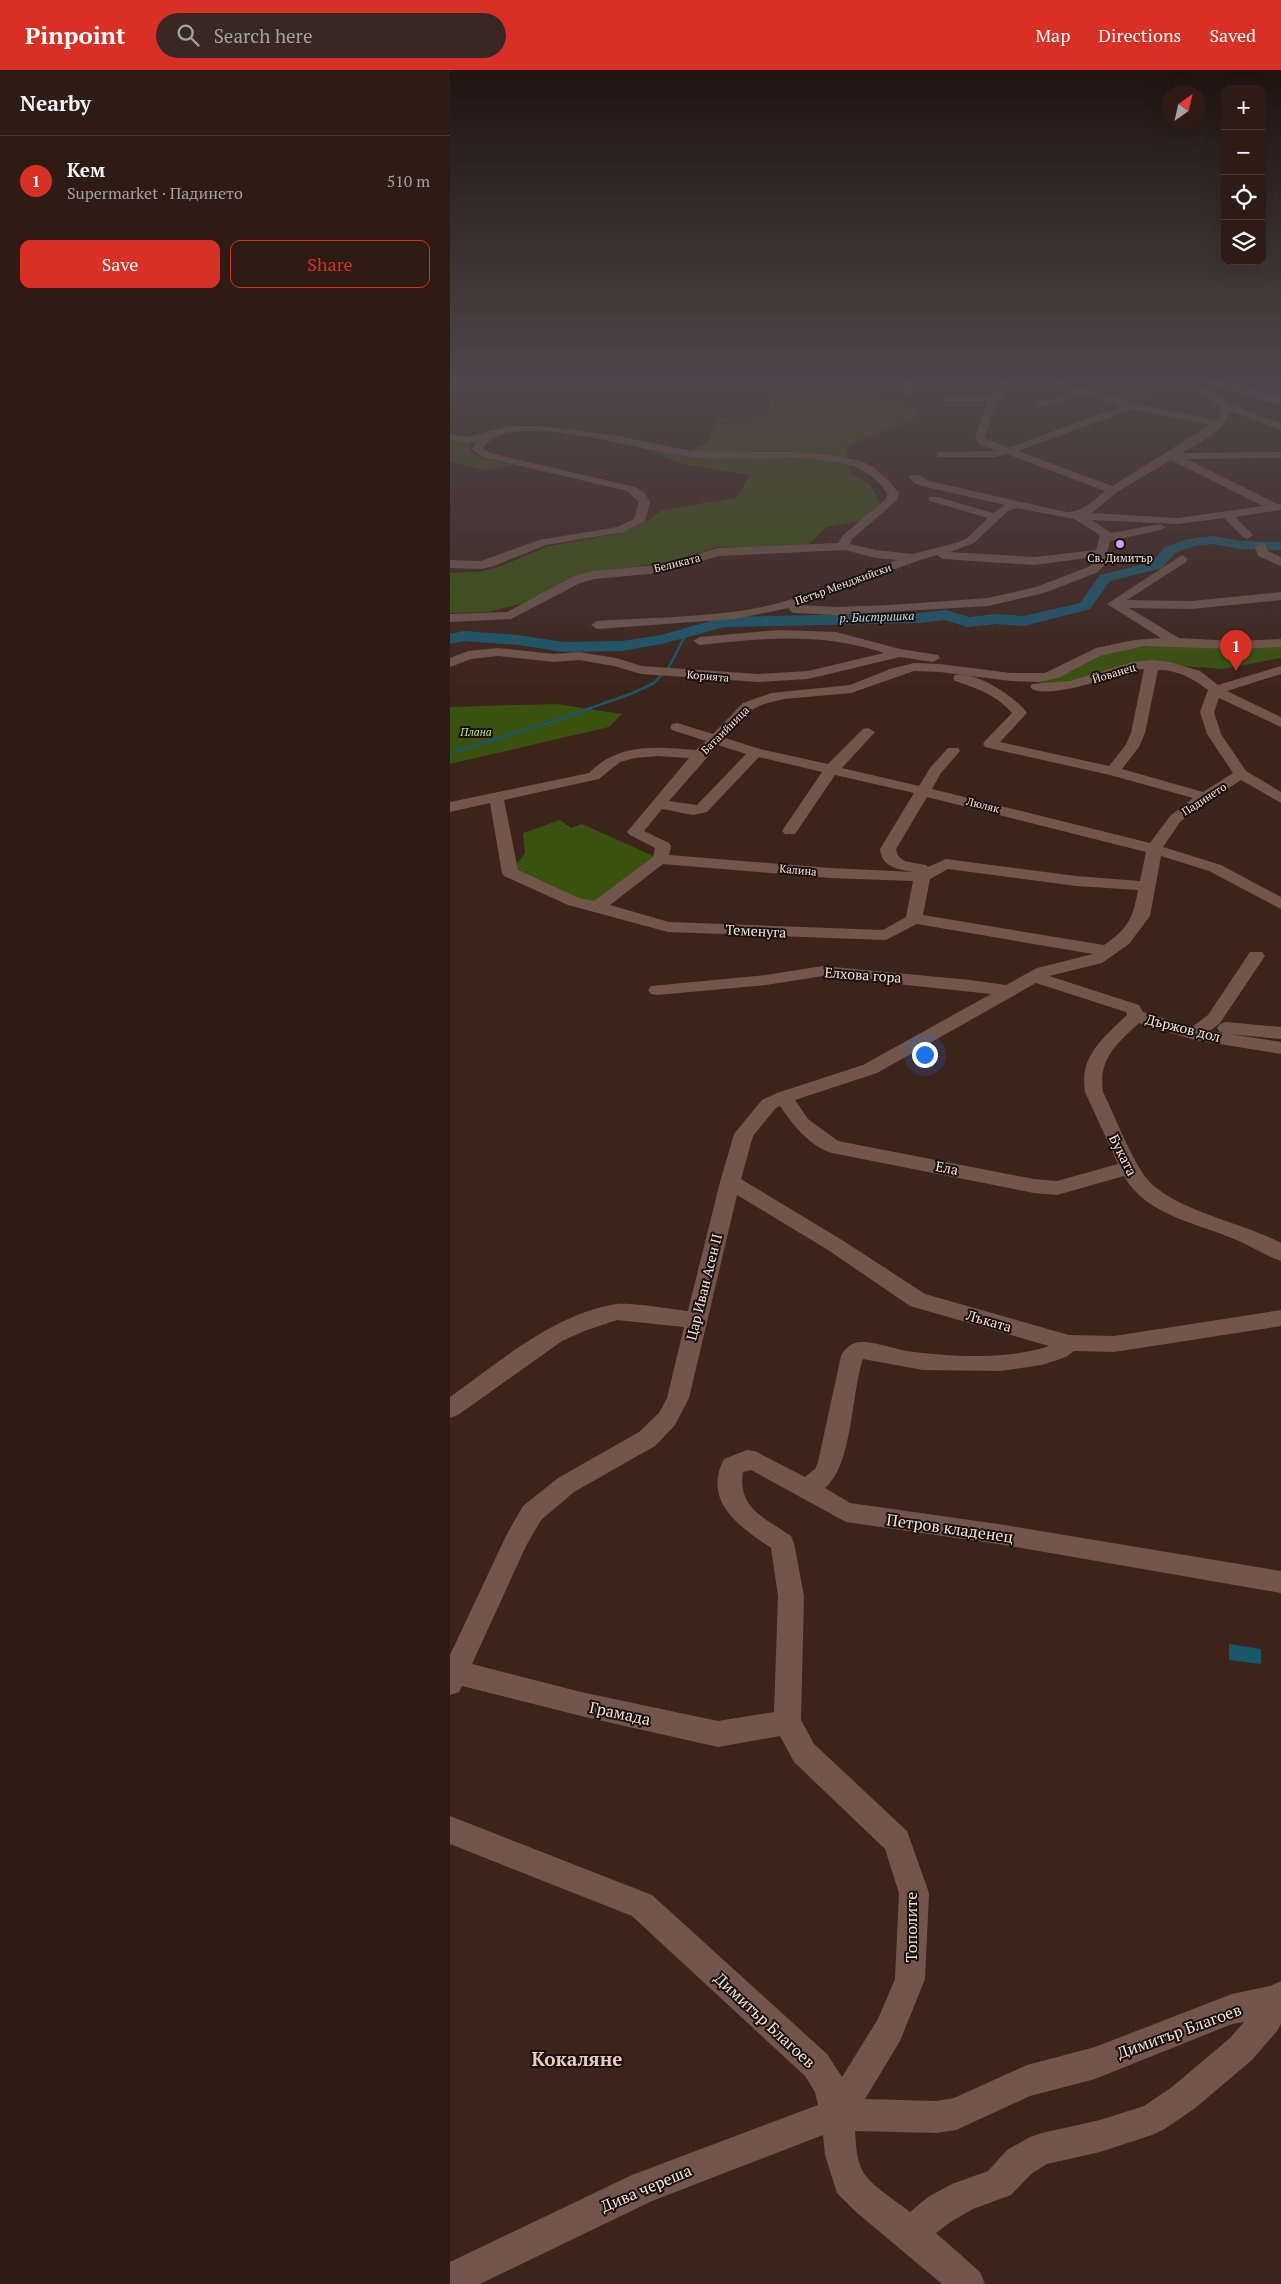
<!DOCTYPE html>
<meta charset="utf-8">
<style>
:root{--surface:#2d1b14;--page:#392822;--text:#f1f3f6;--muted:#a7a1a0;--line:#483934;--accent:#d93025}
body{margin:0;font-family:"PT Serif",serif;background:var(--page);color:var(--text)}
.controls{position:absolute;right:15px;top:15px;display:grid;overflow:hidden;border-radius:10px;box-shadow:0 5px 20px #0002}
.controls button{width:45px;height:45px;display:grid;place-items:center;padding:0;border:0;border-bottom:1px solid var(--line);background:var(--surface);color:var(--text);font:25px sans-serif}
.compass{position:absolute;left:711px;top:15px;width:45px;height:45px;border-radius:50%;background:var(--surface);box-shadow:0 5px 20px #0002;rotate:34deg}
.you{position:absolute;left:474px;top:984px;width:18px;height:18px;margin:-12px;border:4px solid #fff;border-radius:50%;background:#1a73e8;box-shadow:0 0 0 8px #1a73e833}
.badge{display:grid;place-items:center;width:32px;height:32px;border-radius:50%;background:var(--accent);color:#fff;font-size:16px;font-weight:700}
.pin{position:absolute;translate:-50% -41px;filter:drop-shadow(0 1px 2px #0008)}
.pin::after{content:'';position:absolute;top:26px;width:18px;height:15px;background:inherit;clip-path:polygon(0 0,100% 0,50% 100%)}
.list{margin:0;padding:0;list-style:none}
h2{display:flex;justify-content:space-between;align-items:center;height:65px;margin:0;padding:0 20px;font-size:21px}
h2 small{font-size:16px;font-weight:400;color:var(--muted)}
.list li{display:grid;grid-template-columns:32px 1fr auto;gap:15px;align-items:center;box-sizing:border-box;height:90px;padding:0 20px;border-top:1px solid var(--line)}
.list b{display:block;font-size:19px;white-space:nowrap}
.list p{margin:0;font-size:16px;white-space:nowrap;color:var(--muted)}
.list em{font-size:16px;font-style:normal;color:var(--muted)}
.actions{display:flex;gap:10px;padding:15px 20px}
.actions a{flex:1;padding:11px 0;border:1px solid var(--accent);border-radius:10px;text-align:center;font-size:18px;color:var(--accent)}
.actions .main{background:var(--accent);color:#fff}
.icon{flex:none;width:28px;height:28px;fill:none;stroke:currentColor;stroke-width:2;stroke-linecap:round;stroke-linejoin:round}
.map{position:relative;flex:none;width:831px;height:2214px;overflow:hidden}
header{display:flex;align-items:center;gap:30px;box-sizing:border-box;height:70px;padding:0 25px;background:var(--accent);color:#fff}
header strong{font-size:24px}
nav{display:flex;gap:28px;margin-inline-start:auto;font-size:18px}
.search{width:350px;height:45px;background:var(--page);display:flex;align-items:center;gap:12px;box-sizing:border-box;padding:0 18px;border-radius:28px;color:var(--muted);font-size:19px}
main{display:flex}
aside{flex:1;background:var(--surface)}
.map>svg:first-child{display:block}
.green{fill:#39520f}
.water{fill:#19576c}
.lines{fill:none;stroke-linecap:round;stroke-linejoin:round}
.stream{stroke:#19576c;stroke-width:2.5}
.river{fill:#19576c;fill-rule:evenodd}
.minor{fill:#72564c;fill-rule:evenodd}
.major{fill:#906378;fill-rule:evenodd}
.poi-dot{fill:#d49cfc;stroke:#1b100c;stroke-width:2}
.labels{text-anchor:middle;stroke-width:4;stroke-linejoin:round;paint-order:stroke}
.far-poi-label{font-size:11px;fill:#f4e4de;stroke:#1b100c}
.far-street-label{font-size:11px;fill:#f4e4de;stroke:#1b100c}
.far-park-label{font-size:11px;font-style:italic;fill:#bdeb7e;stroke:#1b100c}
.far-water-label{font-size:12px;font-style:italic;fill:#b1e3f8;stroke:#1b100c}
.street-label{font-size:14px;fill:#f4e4de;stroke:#1b100c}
.near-street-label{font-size:16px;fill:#f4e4de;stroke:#1b100c}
.near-quarter-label{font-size:19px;font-weight:bold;fill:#ebcbbf;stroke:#1b100c}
</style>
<header>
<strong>Pinpoint</strong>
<div class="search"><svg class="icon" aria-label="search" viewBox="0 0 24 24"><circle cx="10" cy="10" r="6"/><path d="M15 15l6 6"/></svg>Search here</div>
<nav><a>Map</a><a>Directions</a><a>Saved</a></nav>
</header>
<main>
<aside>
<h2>Nearby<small></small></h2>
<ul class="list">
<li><span class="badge">1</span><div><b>Кем</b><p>Supermarket · Падинето</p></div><em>510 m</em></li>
</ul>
<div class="actions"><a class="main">Save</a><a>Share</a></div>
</aside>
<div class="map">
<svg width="831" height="2214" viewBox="0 0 831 2214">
<rect width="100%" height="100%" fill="#3c241b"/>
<g class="green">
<path d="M 303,312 L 401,312 L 412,322 L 460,332 L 474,343 L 396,377 L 400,403 L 419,413 L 430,433 L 411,451 L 376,457 L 357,476 L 267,477 L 215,493 L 143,502 L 82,531 L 38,542 L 0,543 L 0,503 L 29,502 L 48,497 L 99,476 L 171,463 L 199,450 L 212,440 L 286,428 L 300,405 L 237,395 L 200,382 L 238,381 L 257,374 L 270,348 L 312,346 L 320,341 L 319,332 Z"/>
<path d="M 697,318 L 712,322 L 692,332 L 676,327 Z"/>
<path d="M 0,369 L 21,373 L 19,382 L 32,388 L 63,395 L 36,400 L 0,392 Z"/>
<path d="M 686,574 L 831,575 L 831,588 L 773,599 L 710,594 L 602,616 L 587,616 C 608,593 657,583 686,574 Z"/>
<path d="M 106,634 L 172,644 L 159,657 L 0,694 L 0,637 Z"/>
<path d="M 110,750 L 121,758 L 132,754 L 210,789 L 147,837 L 60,803 L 75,783 L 73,763 Z"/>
</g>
<path class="water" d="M 779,1574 L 811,1579 L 811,1594 L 779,1590 Z"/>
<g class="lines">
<path class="stream" d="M 0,683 L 101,652 L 183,623 L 204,613 L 219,597 L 237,562"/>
<path class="river" d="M 763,466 L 790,471 L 831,472 L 831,480 L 790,479 L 763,474 L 745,476 L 725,483 L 712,498 L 660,511 L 640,539 L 574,556 L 546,554 L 518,557 L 495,550 L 469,553 L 275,557 L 212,574 L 172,581 L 114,582 L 68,575 L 14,571 L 0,574 L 0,564 L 14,561 L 68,565 L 114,572 L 172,571 L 211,565 L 274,547 L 469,543 L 496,540 L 519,547 L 546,544 L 574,546 L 630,533 L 650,505 L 702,492 L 715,477 L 738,469 Z"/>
<g class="minor">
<path d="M 454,312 L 464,312 L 461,324 L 455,324 L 453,322 Z"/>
<path d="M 551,312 L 562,312 L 544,338 L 535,368 L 558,378 L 671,336 L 631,325 L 609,334 L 587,336 L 587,332 L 603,329 L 622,321 L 601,312 L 615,312 L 687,334 L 765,350 L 768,348 L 771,337 L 737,312 L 749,312 L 780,334 L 831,353 L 831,360 L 780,341 C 775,361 749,373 732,383 L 831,382 L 831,388 L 737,389 L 827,434 L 831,434 L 831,440 L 785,447 L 803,465 L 797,469 L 793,467 L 774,448 L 728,454 L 642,450 L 661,463 L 710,454 L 716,457 L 710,460 L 660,471 L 654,496 L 646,503 L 594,523 L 538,536 L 386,545 L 345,543 L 341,542 L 339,538 L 284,549 L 147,559 L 141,555 L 147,551 C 204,547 271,548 325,534 C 367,523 407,506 447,490 L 426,488 L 395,480 L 269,486 L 210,503 L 144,509 L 130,513 L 61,549 L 0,552 L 0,544 L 57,542 L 122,507 L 143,501 L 209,495 L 268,478 L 388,473 L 393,465 L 437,428 L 437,423 C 429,411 416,400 402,396 C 350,380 295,394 242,387 C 183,380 123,356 61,362 C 48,364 41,368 33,378 L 40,383 L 185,417 L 195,423 L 200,432 L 195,451 L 174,462 L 96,475 L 44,496 L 31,499 L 0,498 L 0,490 L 31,491 L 89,470 L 167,457 L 184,449 L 189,432 L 177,421 L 32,387 L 22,379 L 27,372 L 17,373 L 0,370 L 0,364 L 17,367 L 60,356 L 91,356 L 163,365 L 242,381 L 342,382 L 381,385 L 411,391 L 423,397 L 439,411 L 449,423 L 446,431 L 402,469 L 400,474 L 426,480 L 463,484 L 505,473 L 516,469 L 538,448 L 480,431 L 478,429 L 480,427 L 488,427 L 543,443 L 555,435 L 472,416 L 464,413 L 459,407 L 460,405 L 468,405 L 479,411 L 616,442 C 633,442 643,431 655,421 L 557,384 L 545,387 L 487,387 L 487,383 L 491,382 L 546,381 L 529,374 L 525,368 L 537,332 L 494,332 L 489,329 L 494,326 L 540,326 ZM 682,339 L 760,355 L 662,416 L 568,381 ZM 721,390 L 813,436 L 728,448 L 642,443 L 667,422 ZM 567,438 L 624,449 L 650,465 L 646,480 L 585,487 L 500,482 L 524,473 L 558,441 ZM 487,485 L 493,489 L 585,495 L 644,487 L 642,494 L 638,497 L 586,517 L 538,528 L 441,535 L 386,537 L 348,535 C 396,522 440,498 487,485 Z"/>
<path d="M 811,473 L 815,474 L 818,481 L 831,487 L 831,496 L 808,486 L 805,477 Z"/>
<path d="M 732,485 L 738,489 L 736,492 L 677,530 L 741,531 L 831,522 L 831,530 L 741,539 L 679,538 L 729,568 L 784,571 L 831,569 L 831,577 L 784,579 L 694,576 L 650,586 L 608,608 L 589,612 L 561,611 L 490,602 L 464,601 L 401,623 L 334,629 L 314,634 L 303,639 L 275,668 L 310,679 L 378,694 L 413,659 L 418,658 L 425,662 L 392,698 L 469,716 L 480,698 L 498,678 L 508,678 L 510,681 L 491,703 L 482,719 L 700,773 L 720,746 L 743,728 L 660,705 L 535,677 L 533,674 L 535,671 L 562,643 C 547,625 526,618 505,611 L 503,608 L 505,605 C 525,600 566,627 577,643 L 550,672 L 659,696 L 675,676 L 681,663 L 694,599 L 688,599 C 670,605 592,632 580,617 L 582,614 L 620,611 L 682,592 L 702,590 L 720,592 L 750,601 L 768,615 L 831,596 L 831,604 L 777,621 L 831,647 L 831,657 L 769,628 L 764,642 L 771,664 L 796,701 L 831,722 L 831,733 L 791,710 L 743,741 L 730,752 L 713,777 L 771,795 L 831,827 L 831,839 L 759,801 L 711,786 L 700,846 L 679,874 L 652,893 L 599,906 L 689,935 L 693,942 L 742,957 L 758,945 L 800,882 L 812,882 L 815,886 L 770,953 L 760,961 L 774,963 L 770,962 L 767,958 L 770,954 L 776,952 L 831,957 L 831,969 L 779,964 L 831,972 L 831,984 L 745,970 L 689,953 C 667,974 648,988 653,1022 C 666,1048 676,1077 692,1102 C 714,1139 793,1152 831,1173 L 831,1191 C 816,1186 803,1177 789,1171 C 751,1154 696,1146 674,1106 L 607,1125 L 584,1123 L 382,1083 C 359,1076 343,1055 330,1036 L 326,1038 L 303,1066 L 291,1109 L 392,1170 L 475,1224 L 619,1265 L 664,1266 L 831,1240 L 831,1256 L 664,1282 L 624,1281 L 616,1287 L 592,1295 L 550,1301 L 473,1300 L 413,1289 C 401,1323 403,1395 375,1418 L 400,1433 L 548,1454 L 831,1501 L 831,1523 L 548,1474 L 396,1452 L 301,1400 L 293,1402 C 287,1438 315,1448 341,1466 L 344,1473 L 354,1526 L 351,1650 L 364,1674 L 457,1761 L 479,1823 L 475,1909 L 450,1971 L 415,2029 L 486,2031 L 504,2028 L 577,1995 L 645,1977 L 782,1924 L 820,1916 L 831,1911 L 831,1954 L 827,1961 L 802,1990 L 744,2039 L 713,2060 L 702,2065 L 650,2082 L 597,2094 L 581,2104 L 561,2125 L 523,2139 L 502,2151 L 486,2163 L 530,2202 L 535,2214 L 492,2214 L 406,2142 L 387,2123 L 375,2085 L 373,2065 L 202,2131 L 30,2214 L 0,2214 L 0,2192 L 182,2105 L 368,2035 L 365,2022 L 355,2006 L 182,1846 L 0,1774 L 0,1746 L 202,1825 L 377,1984 L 392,2007 L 428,1949 L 445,1909 L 449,1823 L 435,1779 L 344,1692 L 330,1666 L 268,1677 L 131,1646 L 12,1616 L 9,1622 L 0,1625 L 0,1585 L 57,1464 L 73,1436 L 108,1408 L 189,1362 L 209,1343 L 217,1328 L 234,1257 L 167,1250 L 137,1260 L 112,1271 L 8,1345 L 0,1348 L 0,1327 C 51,1291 102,1245 166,1234 C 180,1232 221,1239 238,1241 L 270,1112 L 284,1064 L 312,1030 L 327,1023 L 413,995 L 541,924 L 373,906 L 316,915 L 207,925 L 201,924 L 198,920 L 201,916 L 316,905 L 373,896 L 520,910 L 556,915 L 587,898 L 643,884 L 467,854 L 436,870 L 218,862 L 118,835 L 54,806 L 52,803 L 40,733 L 0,742 L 0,732 L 139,703 C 169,672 207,677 246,680 L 256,671 L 222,660 L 220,657 L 222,654 L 227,653 L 263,664 L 293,633 L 321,623 L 400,615 L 440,599 L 464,593 L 490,594 L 561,603 L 595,603 L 646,578 L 684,570 L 711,568 L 657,534 ZM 708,600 C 728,600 742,608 758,620 L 750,642 L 757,664 L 783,703 L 753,722 L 672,699 L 689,677 L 695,663 ZM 268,675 L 296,684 L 247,735 L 219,731 ZM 207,686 L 239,688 L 177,762 L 180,765 L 205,778 L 203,787 L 144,831 L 129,828 L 68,800 L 54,730 L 149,709 L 170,692 L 185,688 ZM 309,687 L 372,702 L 332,761 L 335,764 L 345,764 L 385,705 L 464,723 L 430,779 C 432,798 448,799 464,802 L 380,798 L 219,785 L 221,776 L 219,773 L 194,761 L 212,739 L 243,745 L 257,742 ZM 477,727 L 696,782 L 690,811 L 626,806 L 496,789 L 478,797 L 476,795 C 463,792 448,794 446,779 ZM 213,794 L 380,808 L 463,811 L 456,847 L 433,860 L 219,852 L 160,835 ZM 498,799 L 626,816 L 688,820 C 683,848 678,859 654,875 L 473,845 L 480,809 ZM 586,913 L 676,942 L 677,945 C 653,968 629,986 635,1022 L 668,1094 L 607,1111 L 584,1109 L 388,1071 L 358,1049 L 345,1030 L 427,1003 ZM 287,1125 L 378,1180 L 460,1236 L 599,1276 C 558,1290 500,1287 457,1281 C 445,1279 423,1271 412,1272 C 402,1272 395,1278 391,1286 L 368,1392 L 365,1399 L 355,1407 L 305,1381 L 297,1380 L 274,1389 C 252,1432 290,1457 321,1478 L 328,1526 L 324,1642 L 268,1651 L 131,1622 L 22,1594 L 76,1476 L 91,1450 L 124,1422 L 205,1376 L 225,1355 L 239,1328 ZM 794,1952 L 780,1968 L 722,2017 L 694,2036 L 650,2050 L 592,2063 L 580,2067 L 557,2080 L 538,2101 L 502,2114 L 478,2127 L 460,2142 C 447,2131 419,2115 412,2100 C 406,2088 406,2073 405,2061 L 486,2063 L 506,2060 L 580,2026 L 645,2009 L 782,1954 Z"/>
<path d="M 329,560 L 386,562 L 450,579 L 488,585 L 490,588 L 483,592 L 450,587 L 358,609 L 308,612 L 191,604 L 164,596 L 129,590 L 104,592 L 48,586 L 21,589 L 0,597 L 0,588 L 18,581 L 48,578 L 104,584 L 129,582 L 166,588 L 192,596 L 308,604 L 358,601 L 434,583 C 373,562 314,568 250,575 L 243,571 L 250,567 Z"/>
</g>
<path class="major" d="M 758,312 L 778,312 L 831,327 L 831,335 L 760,315 Z"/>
</g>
<linearGradient id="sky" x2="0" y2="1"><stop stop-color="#21140f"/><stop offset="0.5" stop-color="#50454a"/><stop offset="1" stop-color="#50454a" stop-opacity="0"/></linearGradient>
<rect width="831" height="622" fill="url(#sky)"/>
<circle class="poi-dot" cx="670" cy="474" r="5"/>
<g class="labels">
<g class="far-poi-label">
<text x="670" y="492">Св. Димитър</text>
</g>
<g class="far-street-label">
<text transform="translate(227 493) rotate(-14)" y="4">Беликата</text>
<text transform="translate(393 514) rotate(-20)" y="4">Петър Менджийски</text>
<text transform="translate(664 603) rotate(-17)" y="4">Йованец</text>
<text transform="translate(258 606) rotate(5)" y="4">Корията</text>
<text transform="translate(275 660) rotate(-45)" y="4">Батаийница</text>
<text transform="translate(754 729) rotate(-33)" y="4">Падинето</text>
<text transform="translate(533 735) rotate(14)" y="4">Люляк</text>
<text transform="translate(348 800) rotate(5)" y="4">Калина</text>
</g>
<g class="far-park-label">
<text x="26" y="666">Плана</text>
</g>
<g class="far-water-label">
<text transform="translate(427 547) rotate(-2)" y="4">р. Бистришка</text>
</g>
<g class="street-label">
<text transform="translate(306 861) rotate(3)" y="5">Теменуга</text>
<text transform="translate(413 905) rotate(4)" y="5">Елхова гора</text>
<text transform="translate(733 958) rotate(14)" y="5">Държов дол</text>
<text transform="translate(673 1085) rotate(63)" y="5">Буката</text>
<text transform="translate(497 1098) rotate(11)" y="5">Ела</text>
<text transform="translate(254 1217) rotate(-76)" y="5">Цар Иван Асен II</text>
<text transform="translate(539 1251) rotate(16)" y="5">Лъката</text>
</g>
<g class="near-street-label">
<text transform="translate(500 1458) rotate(8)" y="6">Петров кладенец</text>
<text transform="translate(170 1643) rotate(12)" y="6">Грамада</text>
<text transform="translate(461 1857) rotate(-90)" y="6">Тополите</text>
<text transform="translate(315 1950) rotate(43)" y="6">Димитър Благоев</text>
<text transform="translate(729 1961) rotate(-20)" y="6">Димитър Благоев</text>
<text transform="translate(196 2118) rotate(-23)" y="6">Дива череша</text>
</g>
<g class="near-quarter-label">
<text x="127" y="1996">Кокаляне</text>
</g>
</g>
</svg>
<div class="controls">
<button>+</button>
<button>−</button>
<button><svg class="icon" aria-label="locate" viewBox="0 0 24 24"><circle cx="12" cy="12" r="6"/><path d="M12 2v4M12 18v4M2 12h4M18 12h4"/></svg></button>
<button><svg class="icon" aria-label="layers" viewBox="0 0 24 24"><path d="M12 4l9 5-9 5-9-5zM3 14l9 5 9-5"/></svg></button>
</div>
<svg class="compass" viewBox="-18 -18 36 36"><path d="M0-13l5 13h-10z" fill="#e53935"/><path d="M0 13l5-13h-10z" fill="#a7a1a0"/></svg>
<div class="you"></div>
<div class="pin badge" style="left:786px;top:601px">1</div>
</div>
</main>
